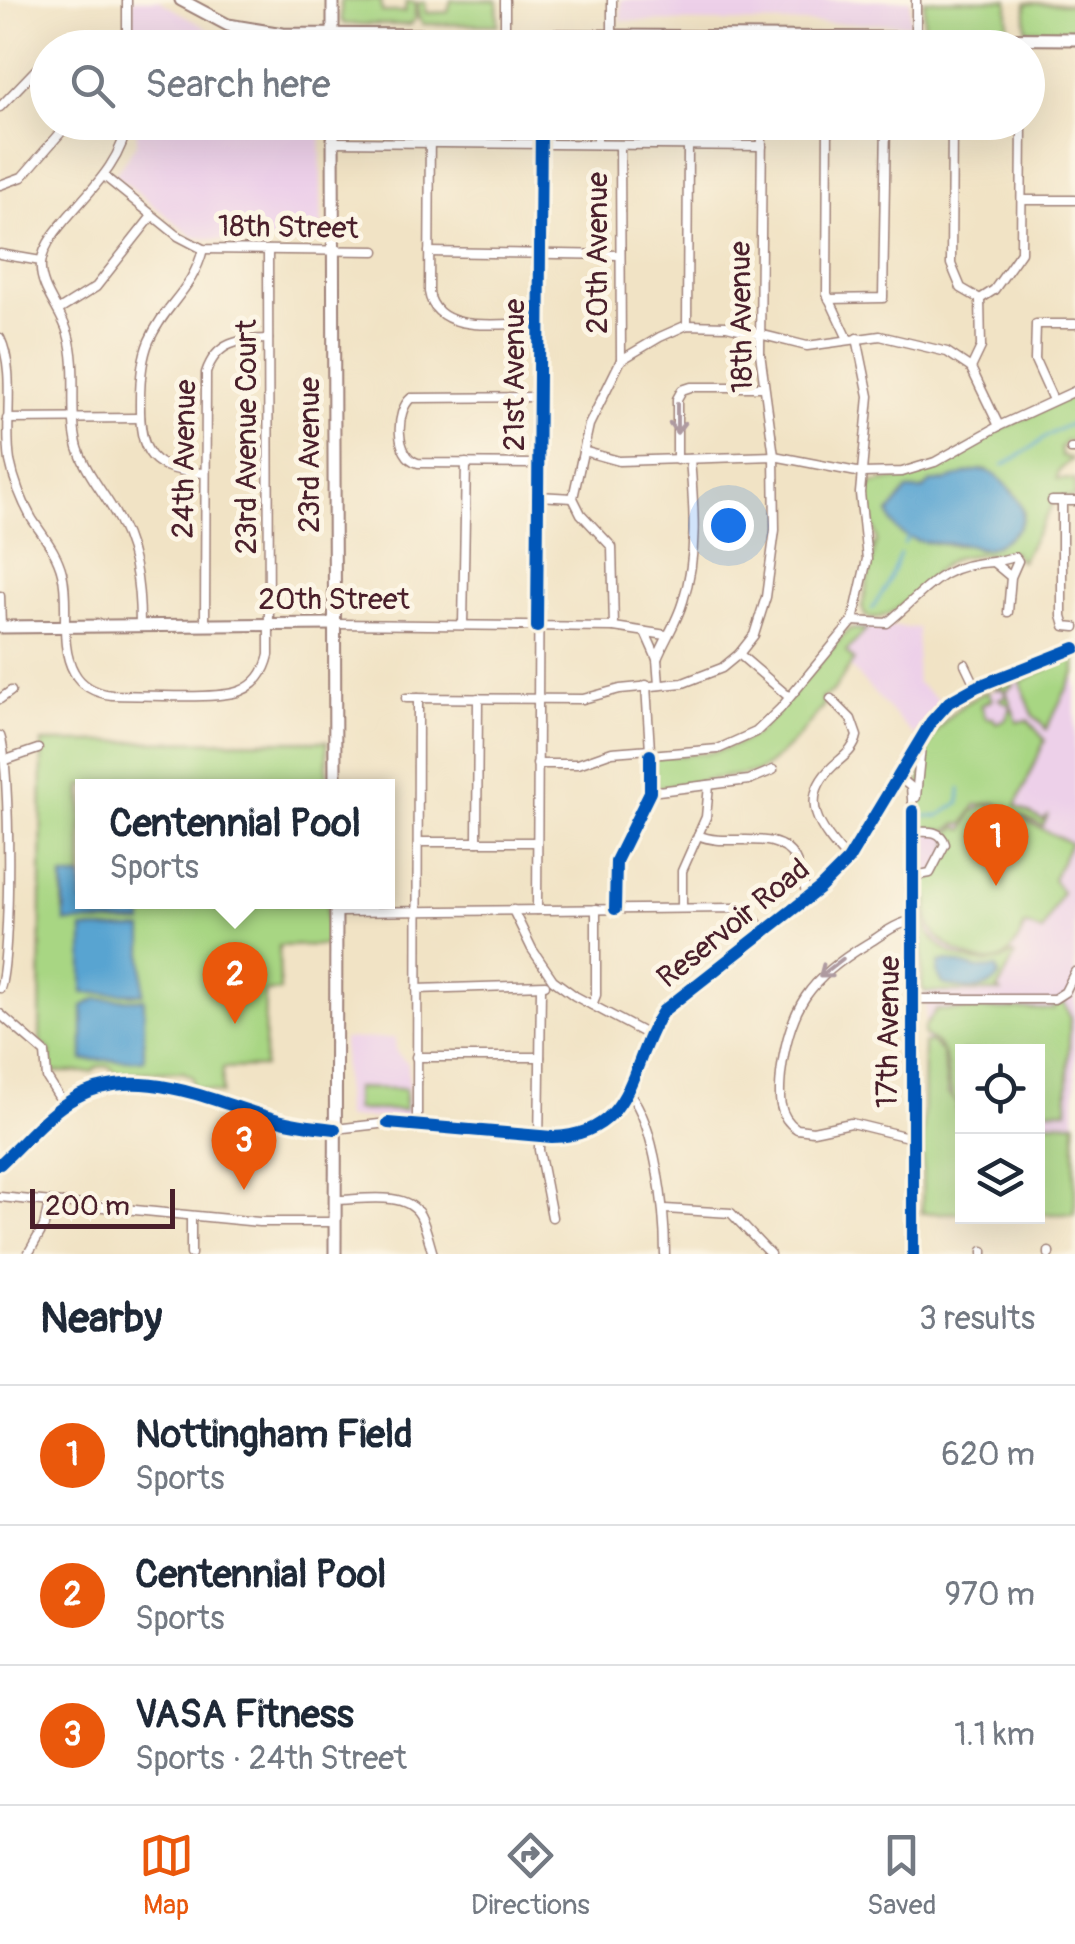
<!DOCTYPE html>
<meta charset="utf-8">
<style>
:root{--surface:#fff;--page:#f2f2f3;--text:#1f2937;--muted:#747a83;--line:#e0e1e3;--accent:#ea580c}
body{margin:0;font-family:Pangolin,sans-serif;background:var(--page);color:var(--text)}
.controls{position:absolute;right:30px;bottom:30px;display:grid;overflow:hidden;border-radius:0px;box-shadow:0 10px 40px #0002}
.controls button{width:90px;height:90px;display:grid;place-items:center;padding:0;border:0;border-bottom:2px solid var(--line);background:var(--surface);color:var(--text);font:50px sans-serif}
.scale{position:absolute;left:30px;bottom:25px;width:145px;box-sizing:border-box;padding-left:10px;border:5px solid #4a1f2b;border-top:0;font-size:28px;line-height:35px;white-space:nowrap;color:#4a1f2b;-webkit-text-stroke:8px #fcf5e5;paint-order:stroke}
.you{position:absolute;left:728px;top:525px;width:35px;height:35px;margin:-25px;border:8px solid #fff;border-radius:50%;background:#1a73e8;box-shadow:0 0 0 15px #1a73e833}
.badge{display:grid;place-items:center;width:65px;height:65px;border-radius:50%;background:var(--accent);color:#fff;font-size:32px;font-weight:700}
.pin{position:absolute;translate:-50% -82px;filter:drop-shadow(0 2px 5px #0008)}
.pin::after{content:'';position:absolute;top:52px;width:35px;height:30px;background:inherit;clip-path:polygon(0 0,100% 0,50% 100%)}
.popup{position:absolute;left:75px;top:779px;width:320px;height:130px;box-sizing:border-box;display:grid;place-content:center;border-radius:0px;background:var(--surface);filter:drop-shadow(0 2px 8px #0005);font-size:32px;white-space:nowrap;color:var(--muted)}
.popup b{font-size:38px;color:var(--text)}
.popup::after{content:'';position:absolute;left:50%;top:100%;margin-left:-20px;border:20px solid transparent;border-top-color:var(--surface)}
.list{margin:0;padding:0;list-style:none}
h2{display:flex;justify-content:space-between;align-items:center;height:130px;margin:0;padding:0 40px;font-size:42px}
h2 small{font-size:32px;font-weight:400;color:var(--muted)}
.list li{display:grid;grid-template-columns:65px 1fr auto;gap:30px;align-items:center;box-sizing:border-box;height:140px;padding:0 40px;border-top:2px solid var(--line)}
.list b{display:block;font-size:38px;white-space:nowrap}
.list p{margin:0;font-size:32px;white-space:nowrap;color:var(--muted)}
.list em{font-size:32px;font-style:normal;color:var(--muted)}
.icon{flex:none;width:55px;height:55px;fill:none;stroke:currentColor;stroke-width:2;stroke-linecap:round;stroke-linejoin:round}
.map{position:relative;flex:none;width:1075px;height:1254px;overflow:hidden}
.search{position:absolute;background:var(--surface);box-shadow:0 10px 40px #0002;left:30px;right:30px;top:30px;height:110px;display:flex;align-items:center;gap:25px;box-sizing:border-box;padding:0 35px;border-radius:55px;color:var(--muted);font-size:38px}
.sheet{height:550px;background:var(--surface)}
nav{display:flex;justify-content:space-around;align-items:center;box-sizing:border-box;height:140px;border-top:2px solid var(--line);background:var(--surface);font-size:28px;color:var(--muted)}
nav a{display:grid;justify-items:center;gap:5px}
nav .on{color:var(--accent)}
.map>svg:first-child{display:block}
.built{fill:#edd0e9}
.green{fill:#a8d683;stroke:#797a57;stroke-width:2.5;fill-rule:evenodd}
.water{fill:#59a4d1;stroke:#52627e;stroke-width:2.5}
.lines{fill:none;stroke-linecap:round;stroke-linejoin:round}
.stream{stroke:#59a4d1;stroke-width:2.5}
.minor-casing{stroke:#9e8178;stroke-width:11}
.major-casing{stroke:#9e8178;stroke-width:15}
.minor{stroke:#fff;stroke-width:8}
.major{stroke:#fff;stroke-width:11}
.cycleway-casing{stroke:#fcf5e5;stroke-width:19}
.cycleway{stroke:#0057b8;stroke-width:12}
.oneway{stroke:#ae9aa0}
.labels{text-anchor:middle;stroke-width:10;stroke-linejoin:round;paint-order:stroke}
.street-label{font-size:30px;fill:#4a1f2b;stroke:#fcf5e5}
</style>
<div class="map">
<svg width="1075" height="1254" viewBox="0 0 1075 1254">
<rect width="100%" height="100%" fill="#fcf5e5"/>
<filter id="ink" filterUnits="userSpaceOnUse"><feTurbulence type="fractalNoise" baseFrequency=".01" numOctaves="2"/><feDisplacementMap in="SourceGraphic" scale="20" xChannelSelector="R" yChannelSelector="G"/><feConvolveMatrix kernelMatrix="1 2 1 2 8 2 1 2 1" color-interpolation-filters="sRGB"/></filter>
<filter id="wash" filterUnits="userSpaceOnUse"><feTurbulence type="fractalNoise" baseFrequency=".0048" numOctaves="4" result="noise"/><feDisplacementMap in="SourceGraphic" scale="40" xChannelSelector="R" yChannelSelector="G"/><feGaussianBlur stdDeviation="2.25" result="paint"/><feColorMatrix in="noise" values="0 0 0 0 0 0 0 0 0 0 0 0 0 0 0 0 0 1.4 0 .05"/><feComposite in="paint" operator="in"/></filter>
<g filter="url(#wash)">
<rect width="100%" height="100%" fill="#f1e3c5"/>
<g class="built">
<path d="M 132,0 L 158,0 L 218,35 L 241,42 L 316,47 L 133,47 Z"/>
<path d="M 621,0 L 910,0 L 910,24 L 621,21 Z"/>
<path d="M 548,42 L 754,43 L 758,47 L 545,47 Z"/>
<path d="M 136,123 L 320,123 L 322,242 L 234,242 L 193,237 L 115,174 L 137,143 Z"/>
<path d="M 621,123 L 758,123 L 758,141 L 621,140 Z"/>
<path d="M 858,625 L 918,628 L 916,682 L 940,701 L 914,736 L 850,667 L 854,660 L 846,653 L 866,630 L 849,629 Z"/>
<path d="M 1075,657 L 1075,1214 L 1038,1214 L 1038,1052 L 962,1052 L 962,1213 L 922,1213 L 926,1003 L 922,987 L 921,761 L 942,721 L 960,705 Z"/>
<path d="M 395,1038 L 396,1052 L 408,1064 L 409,1117 L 345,1118 L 343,1039 Z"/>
</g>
<g class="green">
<path d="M 341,0 L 381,0 L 382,12 L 405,12 L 406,2 L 415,2 L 415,19 L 409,25 L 345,24 L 341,20 Z"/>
<path d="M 451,0 L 497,0 L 498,25 L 423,24 L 418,18 L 418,3 L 425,2 L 426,13 L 448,12 Z"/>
<path d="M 924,0 L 1008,0 L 1008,29 L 927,31 L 924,29 Z"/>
<path d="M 1026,3 L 1075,4 L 1075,30 L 1026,30 Z"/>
<path d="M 1075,394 L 1075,441 L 1066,441 L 1060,449 L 1062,456 L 1072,459 L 1058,472 L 1057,479 L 1075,480 L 1075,497 L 1052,498 L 1052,506 L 1021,561 L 1013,552 C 999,554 967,554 956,558 C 927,569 896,629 865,616 L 862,607 L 875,547 L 871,549 L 871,546 L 877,543 C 876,522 859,504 870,484 L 909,477 L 937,467 L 1001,429 ZM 984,470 C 1001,475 1021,497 1024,514 C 1017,529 1001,547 983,549 C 969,550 982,544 968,543 C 966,542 963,545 961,545 C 938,545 895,543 889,513 L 907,490 L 923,490 L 931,482 C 950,484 965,471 984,470 Z"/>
<path d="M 849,629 L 867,629 L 846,652 L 854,660 L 833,692 L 822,698 L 823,706 C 806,729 782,757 757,772 L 656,788 L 653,757 C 690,754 726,756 757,733 Z"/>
<path d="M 1075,657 L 1075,673 L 1046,729 L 1033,715 L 1020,681 Z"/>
<path d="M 1008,683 L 1014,685 L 1006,691 L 1017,722 L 1028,720 L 1045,740 L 1016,806 L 1043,820 L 1047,817 L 1043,826 L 994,802 L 976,805 L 964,824 L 956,824 L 947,831 L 922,827 C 910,765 930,717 988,691 L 992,700 L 981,705 L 986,718 L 993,718 L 996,723 L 1006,719 L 1011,706 L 999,699 L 1006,696 L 1003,689 L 993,689 Z"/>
<path d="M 327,741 L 327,786 L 82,786 L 82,877 L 63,878 L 63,911 L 142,923 L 142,902 L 327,902 L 327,945 L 279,946 L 280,991 L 265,992 L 264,1067 L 223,1068 L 222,1094 L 193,1087 L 192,1077 L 183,1072 L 116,1073 L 109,1066 L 97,1067 L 92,1072 L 51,1072 L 50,1050 L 40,1041 L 42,742 Z"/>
<path d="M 985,805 L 996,806 L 1070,843 L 1053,879 L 1062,892 L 1042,932 L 1025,925 C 1019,938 1015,950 1003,958 C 982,970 936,945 930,925 C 926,914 929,903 929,894 C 925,905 923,919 929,932 C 942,957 989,973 1012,954 L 1015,956 L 998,989 L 1001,992 L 925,992 L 922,987 L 922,881 C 942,875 954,852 949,833 L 957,827 L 964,830 L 973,812 Z"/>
<path d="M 1055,1002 L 1064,1002 L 1070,1017 L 1067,1110 L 1038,1110 L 1038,1052 L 962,1052 L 962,1105 L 954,1100 C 940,1072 957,1051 924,1036 L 924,1028 L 936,1010 L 1054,1009 Z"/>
<path d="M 930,1042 L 942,1052 L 948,1094 L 961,1108 L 956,1108 L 957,1115 L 962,1114 L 962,1213 L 922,1213 L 924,1043 Z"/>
<path d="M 355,1088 L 405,1089 L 405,1110 L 355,1110 Z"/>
<rect x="1038" y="1122" width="37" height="92"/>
</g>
<g class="water">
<path d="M 981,470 C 995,471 1002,481 1012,492 C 1037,519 1014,538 987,548 C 978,551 972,544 965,544 C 941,543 895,548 889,513 L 907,490 L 923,490 L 931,482 C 946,484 964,472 981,470 Z"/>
<path d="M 63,877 L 82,877 L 82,902 L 142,902 L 143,923 L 65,922 Z"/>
<path d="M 83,929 L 143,929 L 143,994 L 83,993 Z"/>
<path d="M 948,961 L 979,969 L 997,968 L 999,976 C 987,995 962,989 943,984 L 938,974 L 939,963 Z"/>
<path d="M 96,999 L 144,999 L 144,1060 L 83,1060 L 83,1006 Z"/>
</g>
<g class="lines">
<g class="stream">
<path d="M 1003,465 C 1029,454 1048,430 1075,423"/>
<path d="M 904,544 L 908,538"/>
<path d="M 872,609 L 886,587 L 900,554"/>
<path d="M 925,816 L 939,816 L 960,802 L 960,789"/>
</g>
</g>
</g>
<g filter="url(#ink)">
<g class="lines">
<g class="minor-casing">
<g id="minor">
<path d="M 127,0 L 127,48"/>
<path d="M 612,0 L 612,36"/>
<path d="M 916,0 L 916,38"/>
<path d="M 505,35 L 505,0"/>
<path d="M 65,48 L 92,40 L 127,38"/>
<path d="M 0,107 L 48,57"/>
<path d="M 127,122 C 121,182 45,221 41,264 C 39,289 62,311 68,334 C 79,371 68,411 78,448 C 85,470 100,488 112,508 C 135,545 140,583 140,625"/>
<path d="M 430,122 L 429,292 C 436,337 506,322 539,323"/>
<path d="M 597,122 L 597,144"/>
<path d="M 828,122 L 827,294 L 848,339"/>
<path d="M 952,122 L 951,264 L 961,288 L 980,299"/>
<path d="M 334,142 L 762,146"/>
<path d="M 620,145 L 621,360"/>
<path d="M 104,176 L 178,236 L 203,249 L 375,251"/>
<path d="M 0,185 L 22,177 L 70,122"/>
<path d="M 1023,200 L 1075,200"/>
<path d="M 203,249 C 193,290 165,304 149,341 C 141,360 140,381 140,401 C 139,454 151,471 205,473"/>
<path d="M 429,252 L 619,255"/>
<path d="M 0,254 L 41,261"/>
<path d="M 829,299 L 883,298 L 886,122"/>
<path d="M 980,299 L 994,290 L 1021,252 L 1022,122"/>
<path d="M 980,299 L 981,347 L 971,368 L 999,426"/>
<path d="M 59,310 L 96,287 L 152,216"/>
<path d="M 687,325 L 688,145"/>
<path d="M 0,338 C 16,371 4,423 10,461 C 14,481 22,501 32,519 C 43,536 57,552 62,573 C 70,603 58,644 74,672 C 82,687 96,693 112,695 C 141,695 216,700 240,691 C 256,685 265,672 269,655 L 268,250"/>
<path d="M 538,397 L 411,398 C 395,411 395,457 418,463 L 538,464"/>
<path d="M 1053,400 L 1035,360 L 1036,324 L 1075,324"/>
<path d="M 7,419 L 140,418"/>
<path d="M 1071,449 L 1075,449"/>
<path d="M 583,451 L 619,461 L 774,456 L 862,473 L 902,472 L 935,462 L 999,426 L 1075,391"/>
<path d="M 677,460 L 677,399 L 682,390 L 691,387 L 762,387"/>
<path d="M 538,496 L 573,498"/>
<path d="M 573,498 L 589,425 L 621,360 L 660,337 L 687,325 L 727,326 L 807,346 L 880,336 L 947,352 L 971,368"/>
<path d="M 573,498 L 581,514 L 612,547 L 614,627"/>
<path d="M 1052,501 L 1075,501"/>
<path d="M 1062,501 L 1062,616 L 1065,626 L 1075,627"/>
<path d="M 0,596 L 1,626"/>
<path d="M 1008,612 L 1011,577 L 993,562 L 1015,557 L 1018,561 L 1011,577"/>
<path d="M 853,621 L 887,623 C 926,592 938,564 993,562"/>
<path d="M 205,624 L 206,373 C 216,342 239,339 268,339"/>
<path d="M 335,624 L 614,627 L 666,635"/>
<path d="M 463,625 L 466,463"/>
<path d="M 645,632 L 657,659 L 659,685"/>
<path d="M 739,654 L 789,697"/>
<path d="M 657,659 C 665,639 677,622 683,601 C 698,555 694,507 690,459"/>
<path d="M 965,664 L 976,687"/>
<path d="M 406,698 L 583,699 L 620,689 L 683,683 L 722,668 L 739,654 L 754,635 L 766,597 L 775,530 L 774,456 L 760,353 L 762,122"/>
<path d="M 0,699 L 11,691"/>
<path d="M 831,699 L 851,719 L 857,736 C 854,750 844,756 833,766 C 797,800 820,830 848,860"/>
<path d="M 0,736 C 11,764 11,959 0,988"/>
<path d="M 650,755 L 718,749 L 756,732 L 780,709 L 853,621 L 867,559 L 860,493 L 869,396 L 857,338"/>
<path d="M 6,760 L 38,749"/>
<path d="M 537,764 L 578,764 L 612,752 L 650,749"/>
<path d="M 899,777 L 911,787 L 913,811 L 913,1254"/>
<path d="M 650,792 L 749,780 L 773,770"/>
<path d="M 916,797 L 921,746"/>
<path d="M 913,832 C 927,832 941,829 945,844 L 930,873 L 914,876"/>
<path d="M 698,835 C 727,849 777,826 795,859 C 801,871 803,885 808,897"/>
<path d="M 418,842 L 537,842"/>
<path d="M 477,842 L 478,698"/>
<path d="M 682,908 L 682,871 L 706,817 L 709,785"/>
<path d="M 615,909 L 616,861 L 652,783 L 646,685"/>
<path d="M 513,910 L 532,949 L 553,980 L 575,996 L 650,1036"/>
<path d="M 537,910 L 541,122"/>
<path d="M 336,912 L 734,908 L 749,913 L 765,932"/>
<path d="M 541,987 L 539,1150 L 552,1217"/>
<path d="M 417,989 L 545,985"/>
<path d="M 914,999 L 1054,999 L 1065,992 L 1075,972"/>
<path d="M 592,1005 L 596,995 L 596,909"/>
<path d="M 0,1014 L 45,1053 L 47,1078 L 64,1105"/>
<path d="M 416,1057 L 540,1057"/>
<path d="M 629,1093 C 656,1125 665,1213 665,1254"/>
<path d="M 417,1126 L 418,698"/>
<path d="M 912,1138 L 851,1123 L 813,1131 L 797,1129 C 777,1116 779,1095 781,1074 C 789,1007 810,978 867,944 C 883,934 896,923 915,920"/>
<path d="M 0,1164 L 64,1105 L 85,1094 L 116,1084 L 186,1091 L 288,1123 L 335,1129 L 388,1123 L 552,1137 L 578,1133 L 606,1118 L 629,1093 L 650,1036 L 663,1011 L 820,888 L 848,860 L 931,722 L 949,702 L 976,687 L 1075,648"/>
<path d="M 0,1197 L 259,1222 L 336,1222"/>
<path d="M 336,1200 C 360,1200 406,1190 420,1215 C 426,1226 429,1242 433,1254"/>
<path d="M 665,1209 L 731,1213 L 770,1254"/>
<path d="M 191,1217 L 191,1254"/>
<path d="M 983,1251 L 983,1254"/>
<path d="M 1049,1252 L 1049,1254"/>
<path d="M 28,1254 L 44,1226 L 49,1202"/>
</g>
</g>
<g class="major-casing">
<g id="major">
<path d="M 181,0 L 228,25 L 283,34 L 1075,39"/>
<path d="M 333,0 L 333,48"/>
<path d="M 333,122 L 335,786"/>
<path d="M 0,627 L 335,624"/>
<path d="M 335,1254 L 336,902"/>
</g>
</g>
<use href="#minor" class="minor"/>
<use href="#major" class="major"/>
<g class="cycleway-casing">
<g id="cycleway">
<path d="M 537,627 L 541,122"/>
<path d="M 913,811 L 913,1254"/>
<path d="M 615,909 L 616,861 L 650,792 L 650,755"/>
<path d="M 388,1123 L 552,1137 C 637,1135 629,1061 663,1011 L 820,888 L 848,860 L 931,722 L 949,702 L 976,687 L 1075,648"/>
<path d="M 0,1164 C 22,1144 43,1118 68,1102 C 133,1060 210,1101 275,1119 C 294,1125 315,1127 335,1129"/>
</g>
</g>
<use href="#cycleway" class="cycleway"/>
</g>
<defs><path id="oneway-shaft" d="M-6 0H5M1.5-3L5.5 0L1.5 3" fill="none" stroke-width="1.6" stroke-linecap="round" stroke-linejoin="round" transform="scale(2.5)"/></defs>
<g class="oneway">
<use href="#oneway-shaft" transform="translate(677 419) rotate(90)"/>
<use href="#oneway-shaft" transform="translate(831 968) rotate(142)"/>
</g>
</g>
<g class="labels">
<g class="street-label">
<text transform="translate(288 227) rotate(1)" y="10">18th Street</text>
<text transform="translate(597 253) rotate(-90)" y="10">20th Avenue</text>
<text transform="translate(741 317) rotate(-91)" y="10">18th Avenue</text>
<text transform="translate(514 375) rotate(-90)" y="10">21st Avenue</text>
<text transform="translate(246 437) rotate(-90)" y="10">23rd Avenue Court</text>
<text transform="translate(309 455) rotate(-90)" y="10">23rd Avenue</text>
<text transform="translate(184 459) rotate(-89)" y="10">24th Avenue</text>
<text x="334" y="609">20th Street</text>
<text transform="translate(733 923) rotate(-39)" y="10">Reservoir Road</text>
<text transform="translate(888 1032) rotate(-89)" y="10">17th Avenue</text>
</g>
</g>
</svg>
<div class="controls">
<button><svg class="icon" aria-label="locate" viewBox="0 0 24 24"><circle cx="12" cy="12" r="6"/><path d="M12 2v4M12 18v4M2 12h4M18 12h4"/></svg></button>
<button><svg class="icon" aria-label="layers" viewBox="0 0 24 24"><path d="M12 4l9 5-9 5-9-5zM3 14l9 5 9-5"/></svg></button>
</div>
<div class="scale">200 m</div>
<div class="you"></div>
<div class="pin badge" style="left:996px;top:886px">1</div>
<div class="pin badge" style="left:235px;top:1024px">2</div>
<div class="popup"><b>Centennial Pool</b>Sports</div>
<div class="pin badge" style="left:244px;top:1190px">3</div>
<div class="search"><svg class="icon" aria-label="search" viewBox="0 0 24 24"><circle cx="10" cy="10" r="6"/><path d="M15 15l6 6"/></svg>Search here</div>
</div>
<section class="sheet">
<h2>Nearby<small>3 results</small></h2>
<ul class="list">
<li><span class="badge">1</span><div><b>Nottingham Field</b><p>Sports</p></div><em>620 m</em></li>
<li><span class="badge">2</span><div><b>Centennial Pool</b><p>Sports</p></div><em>970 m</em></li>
<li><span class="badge">3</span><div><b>VASA Fitness</b><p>Sports · 24th Street</p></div><em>1.1 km</em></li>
</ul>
</section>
<nav>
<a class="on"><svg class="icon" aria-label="map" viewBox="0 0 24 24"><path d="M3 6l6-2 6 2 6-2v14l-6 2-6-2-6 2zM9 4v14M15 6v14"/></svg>Map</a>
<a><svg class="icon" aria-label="directions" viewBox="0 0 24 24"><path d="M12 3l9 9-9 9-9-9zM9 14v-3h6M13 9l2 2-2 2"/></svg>Directions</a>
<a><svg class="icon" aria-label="saved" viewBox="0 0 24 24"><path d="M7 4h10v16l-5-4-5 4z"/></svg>Saved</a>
</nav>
